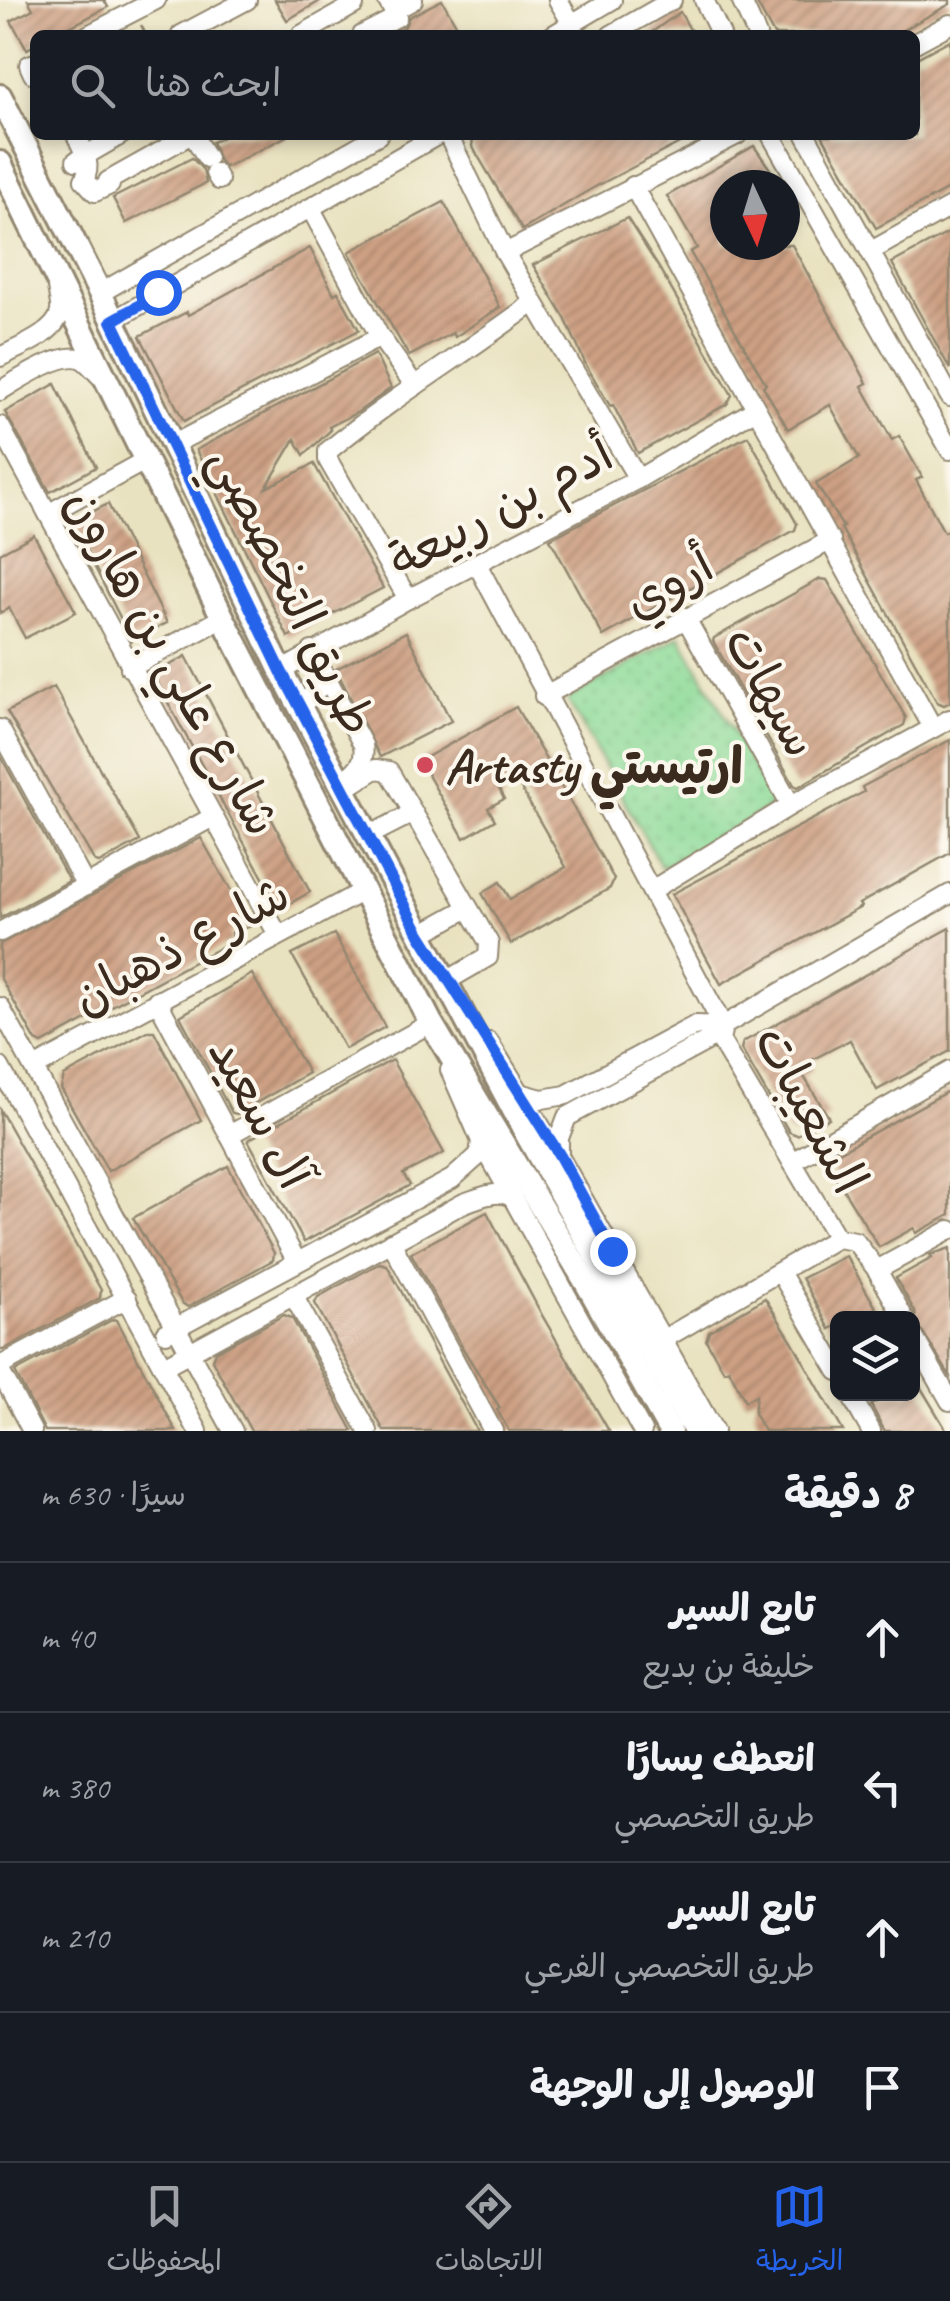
<!DOCTYPE html>
<html lang="ar">
<meta charset="utf-8">
<style>
:root{--surface:#171b24;--page:#242831;--text:#f1f3f6;--muted:#9ea1a6;--line:#363941;--accent:#2563eb}
body{margin:0;font-family:Caveat,"Playpen Sans Arabic",sans-serif;background:var(--page);color:var(--text);direction:rtl}
.controls{position:absolute;right:30px;bottom:30px;display:grid;overflow:hidden;border-radius:15px;box-shadow:0 5px 15px #0003}
.controls button{width:90px;height:90px;display:grid;place-items:center;padding:0;border:0;border-bottom:2px solid var(--line);background:var(--surface);color:var(--text);font:50px sans-serif}
.compass{position:absolute;left:710px;top:170px;width:90px;height:90px;border-radius:50%;background:var(--surface);box-shadow:0 5px 15px #0003;rotate:176deg}
.stop{position:absolute;width:30px;height:30px;margin:-22px;border:8px solid #2563eb;border-radius:50%;background:#fff}
.stop.end{background:#2563eb;border-color:#fff;box-shadow:0 2px 10px #0008}
.list{margin:0;padding:0;list-style:none}
h2{display:flex;justify-content:space-between;align-items:center;height:130px;margin:0;padding:0 40px;font-size:42px}
h2 small{font-size:32px;font-weight:400;color:var(--muted)}
.list li{display:grid;grid-template-columns:65px 1fr auto;gap:30px;align-items:center;box-sizing:border-box;height:150px;padding:0 40px;border-top:2px solid var(--line)}
.list b{display:block;font-size:38px;white-space:nowrap}
.list p{margin:0;font-size:32px;white-space:nowrap;color:var(--muted)}
.list em{font-size:32px;font-style:normal;color:var(--muted)}
.icon{flex:none;width:55px;height:55px;fill:none;stroke:currentColor;stroke-width:2;stroke-linecap:round;stroke-linejoin:round}
.map{position:relative;flex:none;width:950px;height:1431px;overflow:hidden;direction:ltr}
.search{position:absolute;background:var(--surface);box-shadow:0 5px 15px #0003;left:30px;right:30px;top:30px;height:110px;display:flex;align-items:center;gap:25px;box-sizing:border-box;padding:0 35px;border-radius:15px;color:var(--muted);font-size:38px}
.sheet{height:730px;background:var(--surface)}
nav{display:flex;justify-content:space-around;align-items:center;box-sizing:border-box;height:140px;border-top:2px solid var(--line);background:var(--surface);font-size:28px;color:var(--muted)}
nav a{display:grid;justify-items:center;gap:5px}
nav .on{color:var(--accent)}
.map>svg:first-child{display:block}
.park{fill:url(#park-dots);stroke:#64825c;stroke-width:2.5}
.building{fill:url(#building-hatch)}
.lines{fill:none;stroke-linecap:round;stroke-linejoin:round}
.minor-casing{stroke:#92866f;stroke-width:22}
.major-casing{stroke:#92866f;stroke-width:28}
.path{stroke:#92866f;stroke-width:2.5;stroke-dasharray:8 8;stroke-linecap:butt}
.minor{stroke:#fff;stroke-width:18}
.major{stroke:#fff;stroke-width:22}
.route{stroke:#2563eb;stroke-width:12}
.poi-dot{fill:#d1495b;stroke:#fbf7ec;stroke-width:4}
.labels{text-anchor:middle;stroke-width:8;stroke-linejoin:round;paint-order:stroke}
.street-label{font-size:50px;fill:#3b2a1e;stroke:#fbf7ec}
.poi-label{font-size:50px;font-weight:bold;fill:#3b2a1e;stroke:#fbf7ec;text-anchor:start}
</style>
<div class="map">
<svg width="950" height="1431" viewBox="0 0 950 1431">
<defs>
<pattern id="park-dots" width="8" height="8" patternUnits="userSpaceOnUse" patternTransform="scale(2.5)"><rect width="8" height="8" fill="#8edb99"/><path d="M2 2h.1M6 6h.1" fill="none" stroke="#7bbc83" stroke-width="1.8" stroke-linecap="round"/></pattern>
<pattern id="building-hatch" width="6" height="6" patternUnits="userSpaceOnUse" patternTransform="scale(2.5)"><rect width="6" height="6" fill="#cea084"/><path d="M-1 1l2-2M0 6l6-6M5 7l2-2" fill="none" stroke="#a8836b"/></pattern>
</defs>
<rect width="100%" height="100%" fill="#fbf7ec"/>
<filter id="ink" filterUnits="userSpaceOnUse"><feTurbulence type="fractalNoise" baseFrequency=".01" numOctaves="2"/><feDisplacementMap in="SourceGraphic" scale="20" xChannelSelector="R" yChannelSelector="G"/><feConvolveMatrix kernelMatrix="1 2 1 2 8 2 1 2 1" color-interpolation-filters="sRGB"/></filter>
<filter id="wash" filterUnits="userSpaceOnUse"><feTurbulence type="fractalNoise" baseFrequency=".0048" numOctaves="4" result="noise"/><feDisplacementMap in="SourceGraphic" scale="40" xChannelSelector="R" yChannelSelector="G"/><feGaussianBlur stdDeviation="2.25" result="paint"/><feColorMatrix in="noise" values="0 0 0 0 0 0 0 0 0 0 0 0 0 0 0 0 0 1.4 0 .05"/><feComposite in="paint" operator="in"/></filter>
<g filter="url(#wash)">
<rect width="100%" height="100%" fill="#e9e2c0"/>
<path class="park" d="M 680,636 L 775,805 L 662,868 L 567,699 Z"/>
<g id="blocks">
<g class="building">
<path d="M 28,0 L 104,0 L 108,7 L 54,35 L 35,35 L 35,45 L 27,49 L 11,21 L 33,9 Z"/>
<path d="M 275,0 L 322,0 L 287,20 Z"/>
<path d="M 442,0 L 462,35 L 389,35 L 404,28 L 409,17 Z"/>
<path d="M 755,0 L 950,0 L 950,4 L 894,35 L 774,35 Z"/>
<path d="M 680,12 L 693,35 L 648,35 Z"/>
<path d="M 950,40 L 950,188 L 876,228 L 822,135 L 915,135 L 915,59 Z"/>
<path d="M 227,135 L 289,135 L 226,167 L 219,161 L 212,142 Z"/>
<path d="M 481,135 L 695,135 L 593,188 L 522,230 L 472,146 L 473,139 Z"/>
<path d="M 754,146 L 781,185 L 725,185 L 725,245 L 792,245 L 867,383 L 862,386 L 892,440 L 899,436 L 922,477 L 916,480 L 944,532 L 950,529 L 950,702 L 944,705 L 937,702 L 841,528 L 843,527 L 816,484 L 859,458 L 830,405 L 788,429 L 763,386 L 766,384 L 690,252 L 697,248 L 667,196 Z"/>
<path d="M 192,158 L 203,170 L 206,183 L 126,223 L 113,198 Z"/>
<path d="M 444,202 L 500,307 L 455,337 L 453,333 L 409,356 L 349,252 Z"/>
<path d="M 627,218 L 659,268 L 732,395 L 727,404 L 638,453 L 613,405 L 610,406 L 586,365 L 565,318 L 533,265 Z"/>
<path d="M 950,232 L 950,369 L 892,263 Z"/>
<path d="M 310,248 L 334,294 L 338,292 L 359,330 L 184,421 L 140,336 L 187,312 L 188,315 Z"/>
<path d="M 375,354 L 391,388 L 358,412 L 329,427 L 331,430 L 304,455 L 295,439 L 266,488 L 314,464 L 383,588 L 288,637 L 196,450 Z"/>
<path d="M 55,384 L 96,467 L 50,492 L 5,412 Z"/>
<path d="M 748,436 L 797,524 L 795,530 L 603,636 L 550,539 Z"/>
<path d="M 108,504 L 167,623 L 132,641 L 72,522 Z"/>
<path d="M 34,535 L 76,612 L 25,638 L 9,608 L 0,613 L 0,553 Z"/>
<path d="M 820,579 L 827,580 L 906,718 L 904,725 L 798,787 L 794,785 L 713,641 L 714,638 Z"/>
<path d="M 406,632 L 451,721 L 380,757 L 336,669 Z"/>
<path d="M 186,656 L 310,892 L 280,909 L 153,675 Z"/>
<path d="M 54,687 L 140,841 L 99,863 L 95,862 L 7,712 Z"/>
<path d="M 516,707 L 614,879 L 610,888 L 511,944 L 482,893 L 500,882 L 510,899 L 566,867 L 516,780 L 499,789 L 504,799 L 488,808 L 495,820 L 464,838 L 420,761 Z"/>
<path d="M 950,740 L 950,853 L 859,904 L 861,907 L 721,984 L 672,894 L 864,792 L 862,787 Z"/>
<path d="M 0,755 L 69,881 L 0,918 Z"/>
<path d="M 201,838 L 251,926 L 231,933 L 232,941 L 42,1044 L 36,1041 L 0,977 L 0,944 Z"/>
<path d="M 950,928 L 950,1051 L 877,1090 L 850,1040 L 808,1062 L 813,1070 L 803,1075 L 829,1118 L 797,1135 L 789,1132 L 741,1049 L 743,1042 Z"/>
<path d="M 334,934 L 385,1027 L 345,1049 L 292,955 Z"/>
<path d="M 252,974 L 308,1073 L 237,1114 L 232,1113 L 180,1016 Z"/>
<path d="M 148,1031 L 154,1031 L 201,1120 L 108,1171 L 61,1088 L 64,1076 Z"/>
<path d="M 392,1060 L 444,1153 L 403,1174 L 410,1185 L 304,1242 L 248,1140 Z"/>
<path d="M 950,1090 L 950,1215 L 916,1233 L 914,1228 L 879,1247 L 828,1165 L 832,1156 Z"/>
<path d="M 0,1110 L 101,1290 L 100,1298 L 3,1350 L 0,1350 Z"/>
<path d="M 228,1166 L 274,1253 L 273,1260 L 188,1307 L 182,1303 L 133,1218 Z"/>
<path d="M 487,1212 L 543,1317 L 609,1431 L 509,1431 L 497,1410 L 500,1408 L 465,1352 L 411,1253 Z"/>
<path d="M 950,1248 L 950,1376 L 917,1323 L 915,1312 L 896,1278 L 932,1258 L 930,1255 Z"/>
<path d="M 846,1256 L 882,1318 L 838,1318 L 838,1325 L 830,1329 L 802,1278 Z"/>
<path d="M 380,1263 L 387,1265 L 477,1431 L 384,1431 L 315,1303 L 318,1297 Z"/>
<path d="M 765,1298 L 792,1341 L 843,1431 L 764,1431 L 754,1413 L 756,1395 L 745,1401 L 729,1369 L 724,1371 L 706,1340 L 709,1331 Z"/>
<path d="M 284,1315 L 292,1318 L 353,1431 L 251,1431 L 212,1360 L 215,1352 Z"/>
<path d="M 114,1319 L 117,1320 L 176,1431 L 45,1431 L 15,1372 Z"/>
<path d="M 912,1373 L 947,1431 L 885,1431 L 883,1428 L 871,1405 L 890,1394 L 912,1394 Z"/>
</g>
</g>
</g>
<g filter="url(#ink)">
<use href="#blocks" fill-opacity="0" stroke="#92866f" stroke-width="2.5"/>
<g class="lines">
<g class="minor-casing">
<g id="minor">
<path d="M 558,0 L 572,24"/>
<path d="M 704,0 L 721,35"/>
<path d="M 741,0 L 757,35"/>
<path d="M 393,11 L 413,0"/>
<path d="M 88,35 L 156,0"/>
<path d="M 181,35 L 247,0"/>
<path d="M 301,35 L 354,5 L 351,0"/>
<path d="M 362,35 L 397,17 L 387,0"/>
<path d="M 553,35 L 612,0"/>
<path d="M 611,35 L 672,0"/>
<path d="M 915,43 L 950,24"/>
<path d="M 33,74 L 29,65 L 35,63"/>
<path d="M 76,135 C 83,150 93,164 84,180 L 95,192 L 110,185 L 108,181 L 190,135"/>
<path d="M 193,135 L 207,158"/>
<path d="M 448,135 L 505,253 L 638,479"/>
<path d="M 771,135 L 950,450"/>
<path d="M 806,135 L 950,397"/>
<path d="M 76,161 L 121,135"/>
<path d="M 215,173 L 219,180"/>
<path d="M 633,186 L 933,728"/>
<path d="M 311,209 L 380,337 L 415,386"/>
<path d="M 871,251 L 950,207"/>
<path d="M 505,253 L 737,135"/>
<path d="M 100,293 L 378,135"/>
<path d="M 112,321 L 438,135"/>
<path d="M 0,357 C 17,348 56,334 60,312 C 61,305 58,294 57,287"/>
<path d="M 0,391 C 16,381 63,350 82,359 C 88,362 95,371 100,376"/>
<path d="M 0,426 L 278,935"/>
<path d="M 172,445 L 380,337"/>
<path d="M 48,514 L 146,460"/>
<path d="M 477,564 L 723,1026"/>
<path d="M 408,599 L 328,460 L 328,451 C 393,397 465,354 533,303"/>
<path d="M 685,617 L 791,805"/>
<path d="M 312,651 L 363,745 C 366,763 357,769 345,780"/>
<path d="M 130,668 L 223,618"/>
<path d="M 281,671 L 408,599 L 638,479 L 756,409"/>
<path d="M 544,696 L 831,540"/>
<path d="M 300,707 L 328,679"/>
<path d="M 0,729 L 86,886"/>
<path d="M 344,789 L 376,769 L 389,771 L 489,943 L 488,957 L 450,979"/>
<path d="M 368,836 L 413,813"/>
<path d="M 652,890 L 791,805 L 950,719"/>
<path d="M 0,932 L 213,817"/>
<path d="M 421,934 L 468,908"/>
<path d="M 157,1000 L 297,1262"/>
<path d="M 0,1007 L 233,1431"/>
<path d="M 723,1026 L 720,1040 L 837,1238 L 855,1241 L 877,1270 L 904,1318"/>
<path d="M 489,1042 L 559,1156 L 714,1431"/>
<path d="M 0,1067 L 198,1431"/>
<path d="M 34,1068 L 363,891"/>
<path d="M 450,1070 L 481,1141 L 642,1431"/>
<path d="M 520,1093 L 542,1099 L 566,1095 L 696,1025 L 723,1026 L 950,894"/>
<path d="M 229,1135 L 431,1023 L 434,1032"/>
<path d="M 559,1154 L 559,1138 L 567,1117 L 705,1042 L 723,1027"/>
<path d="M 792,1162 L 950,1071"/>
<path d="M 391,1242 L 493,1431"/>
<path d="M 877,1270 L 950,1230"/>
<path d="M 780,1272 L 838,1371"/>
<path d="M 293,1295 L 368,1431"/>
<path d="M 166,1333 L 452,1179 L 479,1155 L 481,1141"/>
<path d="M 912,1334 L 950,1401"/>
<path d="M 662,1340 L 837,1238"/>
<path d="M 0,1366 L 127,1298"/>
<path d="M 164,1366 L 464,1203 C 479,1198 496,1189 512,1197"/>
<path d="M 0,1371 L 32,1431"/>
<path d="M 850,1394 L 871,1431"/>
</g>
</g>
<g class="major-casing">
<g id="major">
<path d="M 0,96 L 100,293 L 281,671 L 526,1133 L 695,1431"/>
<path d="M 0,163 L 223,618 L 431,1023 L 587,1284 L 670,1431"/>
</g>
</g>
<path class="path" d="M 141,25 L 146,35"/>
<use href="#minor" class="minor"/>
<use href="#major" class="major"/>
</g>
</g>
<g class="lines" filter="url(#ink)">
<path class="route" d="M 158,292 L 166,290 L 112,321 L 281,671 L 420,934 L 560,1156 L 612,1251"/>
</g>
<circle class="poi-dot" cx="425" cy="765" r="10"/>
<g class="labels">
<g class="street-label">
<text transform="translate(500 506) rotate(-28)" y="18">أدم بن ربيعة</text>
<text transform="translate(668 582) rotate(-29)" y="18">أروي</text>
<text transform="translate(294 590) rotate(64)" y="18">طريق التخصصي</text>
<text transform="translate(174 661) rotate(61)" y="18">شارع علي بن هارون</text>
<text transform="translate(773 691) rotate(61)" y="18">سيهات</text>
<text transform="translate(180 944) rotate(-28)" y="18">شارع ذهبان</text>
<text transform="translate(812 1109) rotate(62)" y="18">الشعيبات</text>
<text transform="translate(262 1112) rotate(62)" y="18">آل سعيد</text>
</g>
<g class="poi-label">
<text x="445" y="783">Artasty ارتيستي</text>
</g>
</g>
</svg>
<div class="controls">
<button><svg class="icon" aria-label="layers" viewBox="0 0 24 24"><path d="M12 4l9 5-9 5-9-5zM3 14l9 5 9-5"/></svg></button>
</div>
<svg class="compass" viewBox="-18 -18 36 36"><path d="M0-13l5 13h-10z" fill="#e53935"/><path d="M0 13l5-13h-10z" fill="#9ea1a6"/></svg>
<div class="stop" style="left:158px;top:292px"></div>
<div class="stop end" style="left:612px;top:1251px"></div>
<div class="search"><svg class="icon" aria-label="search" viewBox="0 0 24 24"><circle cx="10" cy="10" r="6"/><path d="M15 15l6 6"/></svg>ابحث هنا</div>
</div>
<section class="sheet">
<h2>8 دقيقة<small>سيرًا · 630 m</small></h2>
<ul class="list">
<li><svg class="icon" aria-label="ahead" viewBox="0 0 24 24"><path d="M12 20V5M6 11l6-6 6 6"/></svg><div><b>تابع السير</b><p>خليفة بن بديع</p></div><em>40 m</em></li>
<li><svg class="icon" aria-label="left" viewBox="0 0 24 24"><path d="M17 20v-9H6M10 6l-5 5 5 5"/></svg><div><b>انعطف يسارًا</b><p>طريق التخصصي</p></div><em>380 m</em></li>
<li><svg class="icon" aria-label="ahead" viewBox="0 0 24 24"><path d="M12 20V5M6 11l6-6 6 6"/></svg><div><b>تابع السير</b><p>طريق التخصصي الفرعي</p></div><em>210 m</em></li>
<li><svg class="icon" aria-label="arrive" viewBox="0 0 24 24"><path d="M6 21V4h12l-3 4 3 4H6"/></svg><div><b>الوصول إلى الوجهة</b></div></li>
</ul>
</section>
<nav>
<a class="on"><svg class="icon" aria-label="map" viewBox="0 0 24 24"><path d="M3 6l6-2 6 2 6-2v14l-6 2-6-2-6 2zM9 4v14M15 6v14"/></svg>الخريطة</a>
<a><svg class="icon" aria-label="directions" viewBox="0 0 24 24"><path d="M12 3l9 9-9 9-9-9zM9 14v-3h6M13 9l2 2-2 2"/></svg>الاتجاهات</a>
<a><svg class="icon" aria-label="saved" viewBox="0 0 24 24"><path d="M7 4h10v16l-5-4-5 4z"/></svg>المحفوظات</a>
</nav>
